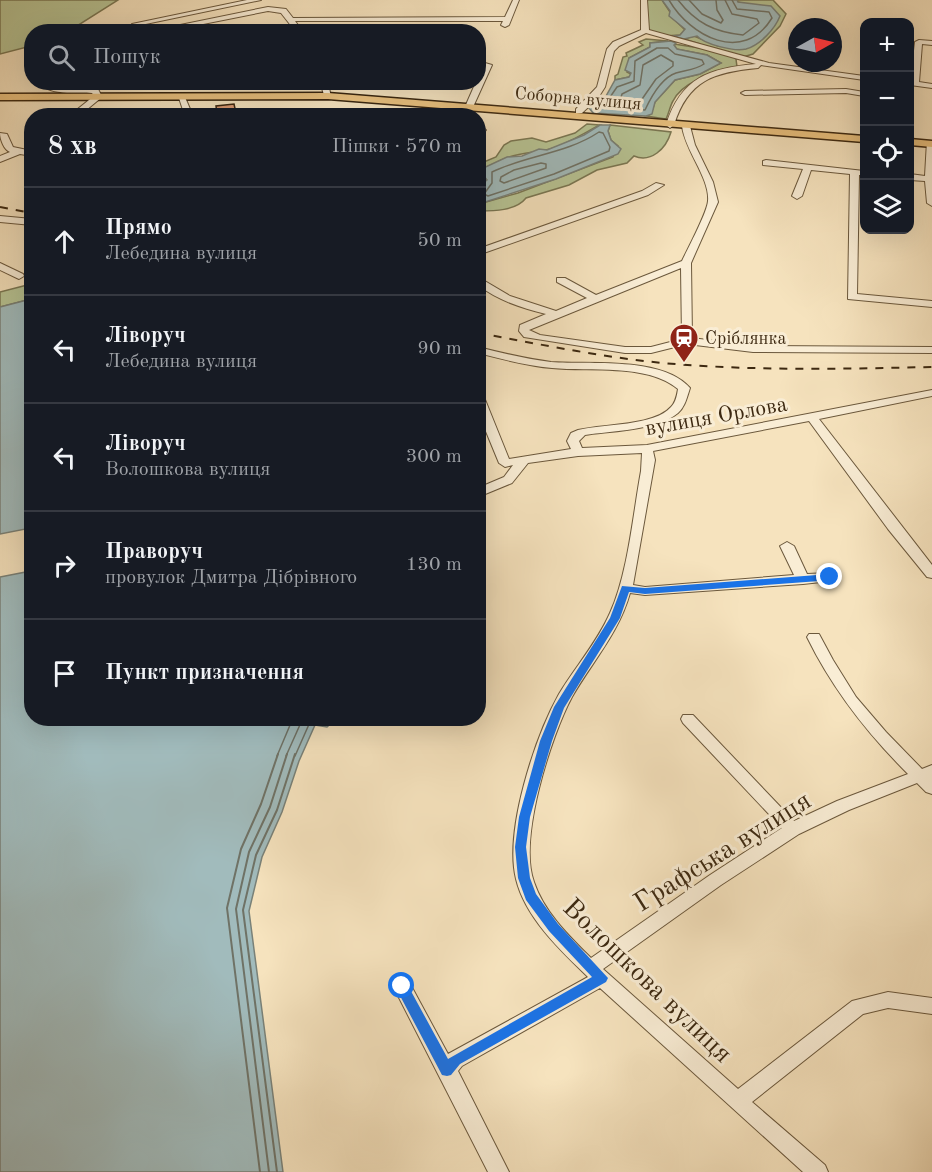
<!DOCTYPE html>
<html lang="uk">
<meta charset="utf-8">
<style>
:root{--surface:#171b24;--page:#242831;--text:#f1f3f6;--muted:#9ea1a6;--line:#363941}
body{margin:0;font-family:"Old Standard TT",serif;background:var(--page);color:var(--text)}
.controls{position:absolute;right:18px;top:18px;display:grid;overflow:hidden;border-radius:12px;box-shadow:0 6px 24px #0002}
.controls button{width:54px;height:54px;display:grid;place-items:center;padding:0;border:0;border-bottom:2px solid var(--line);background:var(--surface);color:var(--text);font:30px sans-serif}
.compass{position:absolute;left:788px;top:18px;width:54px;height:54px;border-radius:50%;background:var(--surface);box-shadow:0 6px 24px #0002;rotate:82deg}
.stop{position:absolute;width:18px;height:18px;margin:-14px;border:4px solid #1a73e8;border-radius:50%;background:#fff}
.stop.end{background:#1a73e8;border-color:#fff;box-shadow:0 2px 6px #0008}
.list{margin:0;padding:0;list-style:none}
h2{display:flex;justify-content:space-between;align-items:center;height:78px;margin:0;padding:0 24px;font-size:26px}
h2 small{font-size:20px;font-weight:400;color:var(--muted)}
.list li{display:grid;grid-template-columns:39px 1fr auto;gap:18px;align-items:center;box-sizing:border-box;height:108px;padding:0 24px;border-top:2px solid var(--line)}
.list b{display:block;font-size:22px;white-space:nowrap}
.list p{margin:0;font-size:20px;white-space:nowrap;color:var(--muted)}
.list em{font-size:20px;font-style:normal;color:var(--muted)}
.icon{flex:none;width:33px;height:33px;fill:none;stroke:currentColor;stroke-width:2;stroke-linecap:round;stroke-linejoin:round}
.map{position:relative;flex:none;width:932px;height:1172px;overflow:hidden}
.search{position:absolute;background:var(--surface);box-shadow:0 6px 24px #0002;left:24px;top:24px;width:462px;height:66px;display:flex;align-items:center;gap:15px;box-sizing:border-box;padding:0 21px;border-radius:24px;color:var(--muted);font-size:22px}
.panel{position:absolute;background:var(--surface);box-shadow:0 6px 24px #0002;left:24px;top:108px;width:462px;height:618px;border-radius:24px}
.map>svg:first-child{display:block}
.green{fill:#b8c595;stroke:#7a7753;stroke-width:1.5}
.water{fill:#a1bbbc;stroke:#798178;stroke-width:1.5}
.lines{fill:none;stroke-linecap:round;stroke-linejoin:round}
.shore-far1{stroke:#6f7266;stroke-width:1.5}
.shore{stroke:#6f7266;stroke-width:2}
.minor-casing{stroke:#6b583c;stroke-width:2}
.major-casing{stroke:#3d2911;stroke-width:3}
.minor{fill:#f9edd5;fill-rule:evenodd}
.major{fill:#ebc27f;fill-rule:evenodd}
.rail{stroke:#3d2911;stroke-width:2;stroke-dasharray:8 8;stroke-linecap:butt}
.shaded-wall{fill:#9a6c50;stroke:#3d2911;stroke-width:1.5}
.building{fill:#dc9a73;stroke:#3d2911;stroke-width:1.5}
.route{fill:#1a73e8}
.labels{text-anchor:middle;stroke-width:6;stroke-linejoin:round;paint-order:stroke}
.far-street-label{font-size:18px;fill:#3d2911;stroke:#f9edd5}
.far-poi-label{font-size:18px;fill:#3d2911;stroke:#f9edd5;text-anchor:start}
.street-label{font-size:22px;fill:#3d2911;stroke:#f9edd5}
.near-street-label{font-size:27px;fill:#3d2911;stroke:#f9edd5}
</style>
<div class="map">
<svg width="932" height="1172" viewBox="0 0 932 1172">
<rect width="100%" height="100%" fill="#f6e3be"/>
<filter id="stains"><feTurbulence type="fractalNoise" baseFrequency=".00333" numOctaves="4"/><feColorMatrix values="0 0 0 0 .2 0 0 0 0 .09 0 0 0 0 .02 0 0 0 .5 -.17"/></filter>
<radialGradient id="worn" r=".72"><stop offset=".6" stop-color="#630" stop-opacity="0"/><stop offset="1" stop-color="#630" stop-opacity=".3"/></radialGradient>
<g class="green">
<path d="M 0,0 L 118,0 L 69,31 L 32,32 L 31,46 L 0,54 Z"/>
<path d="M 647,0 L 662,0 L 676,21 L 685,30 L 680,35 L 664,36 L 646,31 Z"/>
<path d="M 737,0 L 773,0 L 786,14 L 780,26 L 753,54 L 736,59 L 737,67 C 717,73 684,79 673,101 C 670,106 669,113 666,119 L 646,116 L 651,114 L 655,102 L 675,80 L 700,74 L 721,63 L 707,55 L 676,49 L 674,44 L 699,48 L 700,44 L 684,39 L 694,36 L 718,46 L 745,49 L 760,41 L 748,5 L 738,2 Z"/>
<path d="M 646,39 L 668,41 L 650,43 L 650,47 L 629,58 L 627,72 L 631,74 L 629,77 L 615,80 L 615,76 L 618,74 L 623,57 L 627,56 L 626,53 L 643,45 L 639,42 Z"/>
<path d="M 587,124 L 600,125 C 584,133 568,144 550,149 C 537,152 522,153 509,157 C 500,160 490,166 480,170 L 487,180 L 479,187 L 479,164 L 496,157 L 504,145 L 511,141 L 532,138 L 546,142 L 575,133 Z"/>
<path d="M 610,125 L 671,132 C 666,149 651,163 634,156 L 627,163 L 597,170 L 569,185 L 526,198 C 516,211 493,211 479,211 L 479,204 L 518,193 L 613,157 L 618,146 L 611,140 L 608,131 Z"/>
<path d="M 31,284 L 31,299 L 0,307 L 0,292 Z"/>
</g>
<g class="water">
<path d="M 662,0 L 737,0 L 738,2 L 771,6 L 780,16 C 775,29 760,45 746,49 C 734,52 704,44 697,36 L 684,39 L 673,36 L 680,35 L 685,29 L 669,16 L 670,11 Z"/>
<path d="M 671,41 L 676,43 L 674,45 L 677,49 L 707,55 L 721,63 L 700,74 L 675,80 L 655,102 L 652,114 L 646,116 L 593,113 L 589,108 L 606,96 L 615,80 L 629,77 L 631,73 L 625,70 L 629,58 L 650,47 L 650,43 Z"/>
<path d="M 600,125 L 610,125 L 608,131 L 611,140 L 621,149 L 618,154 L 556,179 L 479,204 L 479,187 L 487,180 L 479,170 L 507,157 L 522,156 L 539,149 L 547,150 L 584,135 Z"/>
<path d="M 31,299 L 31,528 L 0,534 L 0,307 Z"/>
<path d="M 31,571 L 32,718 L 336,719 L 327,727 L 315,725 L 299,761 L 282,812 L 262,857 L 249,911 L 283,1172 L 0,1172 L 0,577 Z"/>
</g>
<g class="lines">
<g class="shore-far1">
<path d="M 669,0 C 690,36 743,65 772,18 L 769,12 L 737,9 L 732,0"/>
<path d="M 678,0 C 696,23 714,32 743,35 L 759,23 L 757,19 L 732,14 L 725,0"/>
<path d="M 689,0 L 702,14 L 721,23 L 723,20 L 717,10 L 716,0"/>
<path d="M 657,48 L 668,48 L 675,54 L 702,60 L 704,64 C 695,70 686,70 676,73 C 661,78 651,97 645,110 L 607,107 L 606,103 L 617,87 L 634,81 L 635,61 Z"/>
<path d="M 661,55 L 673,62 L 673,66 L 656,79 L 640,102 L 620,101 L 622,94 L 640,85 L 643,65 Z"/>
<path d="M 599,132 L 603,133 L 610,147 L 609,151 L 554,174 L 488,196 L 484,194 L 492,183 L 492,172 C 527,155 566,154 599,132 Z"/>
<path d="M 541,163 L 546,164 L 546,168 L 504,183 L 500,181 L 501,177 L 514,170 Z"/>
<path d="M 277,756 L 293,718"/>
<path d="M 286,756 L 303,718"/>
<path d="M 295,756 L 310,722 L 328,718"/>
</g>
<g class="shore">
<path d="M 260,1172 L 227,908 L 241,849 L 261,804 L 278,754"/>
<path d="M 269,1172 L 236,909 L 249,852 L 270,807 L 287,754"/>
<path d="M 277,1172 L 243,910 L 256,855 L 277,810 L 295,754"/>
</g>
<g class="minor-casing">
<g id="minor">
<path d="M 247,0 L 261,0 L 136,26 L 132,24 Z"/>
<path d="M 513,0 L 519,0 L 509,25 L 505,27 L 501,25 L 503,21 L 295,21 L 303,32 L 296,32 L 281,13 L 268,11 L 163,32 L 146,32 L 268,7 L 286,9 L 293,18 L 505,17 Z"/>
<path d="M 641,0 L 647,0 L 649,30 L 769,63 L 864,76 L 864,80 L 761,65 L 758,68 C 714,72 688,80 674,125 L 670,128 L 666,125 C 681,77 710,68 756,64 L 646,33 L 619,46 L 614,51 L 605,87 L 598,98 L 582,113 L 576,113 L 576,109 L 597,87 L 607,49 L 613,42 L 641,30 Z"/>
<path d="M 919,40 L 932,41 L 932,45 L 922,44 L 919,82 L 932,84 L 932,88 L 910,85 L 915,42 Z"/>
<path d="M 485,63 L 492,65 L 473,107 L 466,109 L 465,107 L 476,82 L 478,82 L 478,77 Z"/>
<path d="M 38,82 L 47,82 L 59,88 L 95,89 L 98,89 L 102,97 L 79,116 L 69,116 L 94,96 L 92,93 C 74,91 52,97 38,82 Z"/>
<path d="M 320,82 L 328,82 L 331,98 L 325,98 Z"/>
<path d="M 846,89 L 864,92 L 864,96 L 846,93 L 745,95 L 741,93 L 745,91 Z"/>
<path d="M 178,95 L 184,95 L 193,116 L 185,116 Z"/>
<path d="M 686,123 L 690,126 L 695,145 L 713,182 L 718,202 L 691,263 L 692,338 L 753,346 L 932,347 L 932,353 L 753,352 L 687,344 L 651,353 L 625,353 L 524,337 L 519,331 L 520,325 L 546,314 C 522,308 499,301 478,285 L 478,277 L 510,296 L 556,311 L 587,298 L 557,282 L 557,278 L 565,278 L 596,295 L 682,261 C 688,248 707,213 708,201 C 710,178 685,151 682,126 ZM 681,268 L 682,339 L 651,347 L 625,347 L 540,335 L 529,330 Z"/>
<path d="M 482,127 L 486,130 L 478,138 L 478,129 Z"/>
<path d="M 0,133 L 7,134 L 13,147 L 32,151 L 32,156 L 20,154 L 0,162 L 0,156 L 10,152 C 4,150 0,139 0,133 Z"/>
<path d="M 927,141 L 932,141 L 932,206 L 927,203 L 925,181 L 910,180 L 910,174 L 925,176 Z"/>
<path d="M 766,160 L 864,171 L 864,175 L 859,175 L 857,294 L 932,301 L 932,307 L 848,299 L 850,174 L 811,170 L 802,196 L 797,199 L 792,196 L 803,169 L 763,165 L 763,161 Z"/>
<path d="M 656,183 L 664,185 L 648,195 L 478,255 L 478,249 L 642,191 Z"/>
<path d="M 0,216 L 32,219 L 32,225 L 0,222 Z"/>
<path d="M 0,263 L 23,274 L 24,276 L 19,279 L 0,270 Z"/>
<path d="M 478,347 C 502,353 527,359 551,362 C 590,365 662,356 690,388 C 687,397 685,407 678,413 C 658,430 611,431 585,435 L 579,441 L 582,448 L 647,445 L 932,390 L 932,396 L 819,419 L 932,565 L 932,578 L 927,577 L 888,529 L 809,421 L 653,451 L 655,460 L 633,585 L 645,587 L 794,575 L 780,546 L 787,542 L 794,546 L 807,574 L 830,573 L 837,577 L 830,581 L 803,584 L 645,595 L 630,593 C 619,633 592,662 572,697 C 551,736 518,839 534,882 C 544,912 569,936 591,958 L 710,875 L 782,828 L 683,723 L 681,719 L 683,715 L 693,715 L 794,821 L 837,801 L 908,774 C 867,733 833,690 807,637 L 809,634 L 819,634 L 833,660 L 856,697 L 886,732 L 922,769 L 932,765 L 932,794 L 926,792 L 917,783 L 849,810 L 799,834 L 721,885 L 603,969 L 738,1089 L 852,1001 L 888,992 L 932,998 L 932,1014 L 888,1008 L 863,1014 L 752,1102 L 825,1165 L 828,1172 L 803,1172 L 600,988 L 462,1066 L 458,1071 L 509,1172 L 488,1172 L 393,986 L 396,980 L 402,978 L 408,980 L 448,1054 L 588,977 C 560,950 525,917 516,879 C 504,831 535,737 559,694 C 575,667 597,643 610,613 C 628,574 633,514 641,471 L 642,453 L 578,456 L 528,463 L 512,483 L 478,497 L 478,488 L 504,477 L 513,465 L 505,467 L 499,463 L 478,412 L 478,394 L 484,397 L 509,459 L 571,449 L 567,441 L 571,433 L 578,430 C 602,424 655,426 671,407 C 676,402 677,395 678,389 C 647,363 590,372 552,368 C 527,366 502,359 478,353 Z"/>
</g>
</g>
<g class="major-casing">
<g id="major">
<path d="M 328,93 L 864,136 L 864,142 L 328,99 L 0,100 L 0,94 Z"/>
<path d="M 910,139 L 932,141 L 932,147 L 910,145 Z"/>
</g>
</g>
<use href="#minor" class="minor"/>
<use href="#major" class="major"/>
<g class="rail">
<path d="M 0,207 L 32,213"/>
<path d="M 478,333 C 539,344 601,357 663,363 C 752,371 842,369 932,367"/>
</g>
</g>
<path class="shaded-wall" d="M 236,113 L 236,116 L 218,116 L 217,114 Z"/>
<path class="building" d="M 234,104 L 236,113 L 217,114 L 216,106 Z"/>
<path class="route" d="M 830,574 L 833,575 L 833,580 L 645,594 L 629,592 L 620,618 L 564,708 L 552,741 L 530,817 L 526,847 L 530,878 L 536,894 L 558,924 L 608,978 L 606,982 L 460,1064 L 451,1075 L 447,1076 L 442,1075 L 397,990 L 395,986 L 397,982 L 406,982 L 448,1059 L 592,977 L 549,931 L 526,900 L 518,878 L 515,847 L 519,817 L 540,741 L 554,707 L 610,618 L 622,586 L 645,588 Z"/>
<defs>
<g id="station-pin" transform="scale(1.5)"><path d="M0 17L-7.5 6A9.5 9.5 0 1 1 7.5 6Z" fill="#8f2418" stroke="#f9edd5"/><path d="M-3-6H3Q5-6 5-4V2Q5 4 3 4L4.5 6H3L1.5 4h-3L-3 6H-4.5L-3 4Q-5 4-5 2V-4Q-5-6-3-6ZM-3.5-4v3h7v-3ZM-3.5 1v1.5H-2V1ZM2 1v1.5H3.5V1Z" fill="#fff"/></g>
</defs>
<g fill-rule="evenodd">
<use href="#station-pin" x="684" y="338"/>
</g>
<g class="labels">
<g class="far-street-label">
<text transform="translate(578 98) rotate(5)" y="6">Соборна вулиця</text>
</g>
<g class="far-poi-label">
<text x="705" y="344">Сріблянка</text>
</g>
<g class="street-label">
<text transform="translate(716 415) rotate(-10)" y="8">вулиця Орлова</text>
</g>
<g class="near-street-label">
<text transform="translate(722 851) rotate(-32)" y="9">Графська вулиця</text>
<text transform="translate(648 980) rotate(44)" y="9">Волошкова вулиця</text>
</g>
</g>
<rect width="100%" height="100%" filter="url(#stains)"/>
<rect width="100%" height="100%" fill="url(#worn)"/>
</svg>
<div class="controls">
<button>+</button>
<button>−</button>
<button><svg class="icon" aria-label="locate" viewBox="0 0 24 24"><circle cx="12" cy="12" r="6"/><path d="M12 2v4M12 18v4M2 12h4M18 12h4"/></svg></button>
<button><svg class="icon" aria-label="layers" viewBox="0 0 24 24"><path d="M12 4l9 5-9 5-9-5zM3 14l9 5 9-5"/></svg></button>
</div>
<svg class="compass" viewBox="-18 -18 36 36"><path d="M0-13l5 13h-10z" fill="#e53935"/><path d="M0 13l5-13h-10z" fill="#9ea1a6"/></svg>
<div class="stop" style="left:402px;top:986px"></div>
<div class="stop end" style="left:830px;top:577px"></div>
<div class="search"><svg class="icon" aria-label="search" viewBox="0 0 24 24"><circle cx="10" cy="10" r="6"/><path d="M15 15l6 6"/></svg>Пошук</div>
<section class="panel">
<h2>8 хв<small>Пішки · 570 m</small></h2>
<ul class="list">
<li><svg class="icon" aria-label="ahead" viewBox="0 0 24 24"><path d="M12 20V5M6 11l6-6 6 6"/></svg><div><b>Прямо</b><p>Лебедина вулиця</p></div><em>50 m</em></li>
<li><svg class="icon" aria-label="left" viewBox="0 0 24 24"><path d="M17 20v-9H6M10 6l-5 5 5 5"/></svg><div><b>Ліворуч</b><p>Лебедина вулиця</p></div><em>90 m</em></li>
<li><svg class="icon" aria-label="left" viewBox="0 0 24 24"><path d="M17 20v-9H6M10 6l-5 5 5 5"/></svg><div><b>Ліворуч</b><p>Волошкова вулиця</p></div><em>300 m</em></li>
<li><svg class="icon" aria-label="right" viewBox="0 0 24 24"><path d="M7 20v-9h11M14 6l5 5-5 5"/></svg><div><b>Праворуч</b><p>провулок Дмитра Дібрівного</p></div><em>130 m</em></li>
<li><svg class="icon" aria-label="arrive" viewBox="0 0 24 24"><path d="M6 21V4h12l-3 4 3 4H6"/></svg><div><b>Пункт призначення</b></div></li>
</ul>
</section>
</div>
